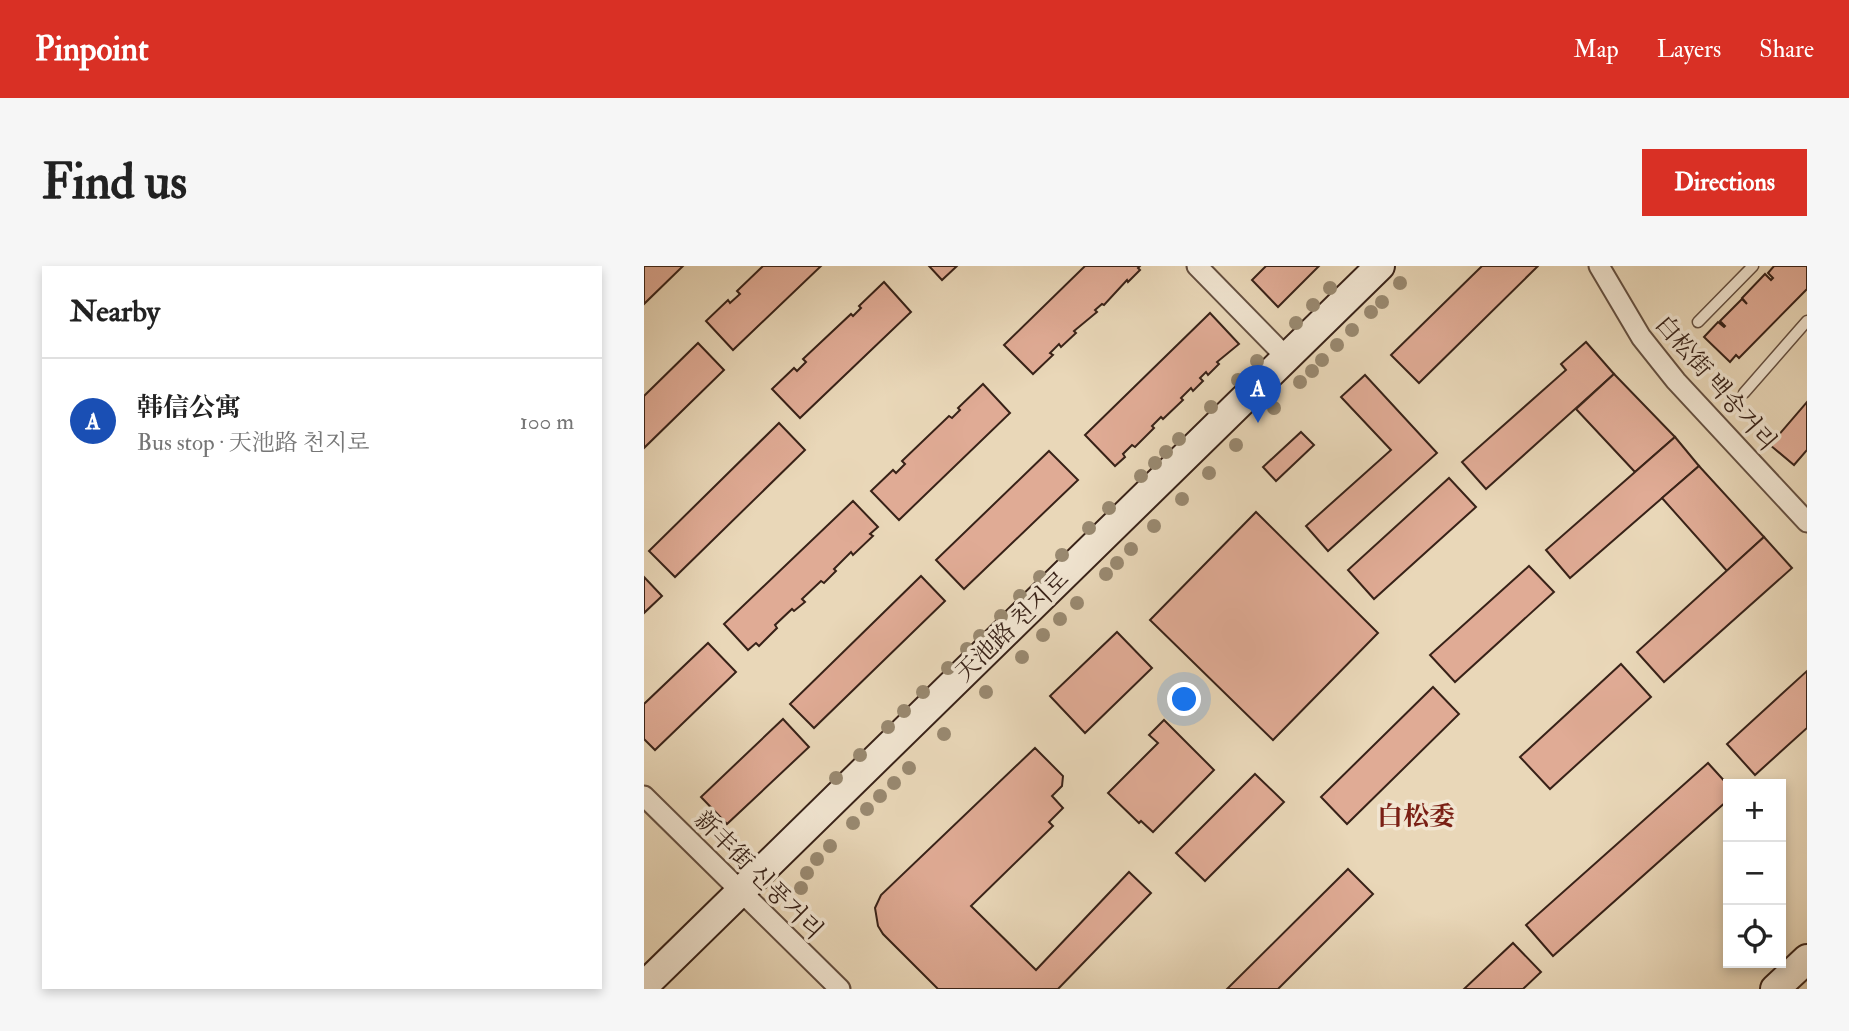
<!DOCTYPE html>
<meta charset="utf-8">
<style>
:root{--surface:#fff;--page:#f6f6f6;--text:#222;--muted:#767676;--line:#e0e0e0;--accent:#d93025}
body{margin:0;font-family:"IM FELL Double Pica","Noto Serif SC","Noto Serif KR",serif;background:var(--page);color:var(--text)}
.controls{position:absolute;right:21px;bottom:21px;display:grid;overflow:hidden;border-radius:0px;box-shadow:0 4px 10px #0003}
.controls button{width:63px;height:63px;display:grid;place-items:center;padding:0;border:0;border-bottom:2px solid var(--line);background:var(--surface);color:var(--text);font:35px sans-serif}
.you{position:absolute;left:541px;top:434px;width:24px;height:24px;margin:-18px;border:5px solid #fff;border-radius:50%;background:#1a73e8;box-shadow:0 0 0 10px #1a73e833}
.badge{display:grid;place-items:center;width:46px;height:46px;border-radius:50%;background:var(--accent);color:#fff;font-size:23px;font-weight:700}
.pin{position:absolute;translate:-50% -58px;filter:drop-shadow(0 2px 4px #0008)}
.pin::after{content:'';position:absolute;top:37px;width:24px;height:21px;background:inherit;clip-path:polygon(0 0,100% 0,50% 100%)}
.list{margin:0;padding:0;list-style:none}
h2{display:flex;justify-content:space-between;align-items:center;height:91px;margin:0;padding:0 28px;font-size:30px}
h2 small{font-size:23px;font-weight:400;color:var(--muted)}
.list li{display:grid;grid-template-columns:46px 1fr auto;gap:21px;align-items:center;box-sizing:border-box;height:126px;padding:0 28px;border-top:2px solid var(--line)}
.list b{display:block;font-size:26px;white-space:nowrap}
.list p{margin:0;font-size:23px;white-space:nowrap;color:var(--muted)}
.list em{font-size:23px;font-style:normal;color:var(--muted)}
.icon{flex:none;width:38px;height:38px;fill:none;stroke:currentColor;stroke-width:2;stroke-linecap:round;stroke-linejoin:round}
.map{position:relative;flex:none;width:1163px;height:723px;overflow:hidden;border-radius:0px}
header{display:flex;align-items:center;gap:42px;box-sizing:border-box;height:98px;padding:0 35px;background:var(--accent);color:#fff}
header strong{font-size:33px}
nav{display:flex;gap:38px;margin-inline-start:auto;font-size:24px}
.intro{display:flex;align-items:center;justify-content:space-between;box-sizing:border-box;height:168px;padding:0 42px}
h1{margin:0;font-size:49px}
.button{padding:18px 32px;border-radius:0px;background:var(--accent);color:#fff;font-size:24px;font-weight:700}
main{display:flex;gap:42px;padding:0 42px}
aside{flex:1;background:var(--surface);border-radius:0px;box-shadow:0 4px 10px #0003}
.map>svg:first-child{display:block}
.building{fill:#e0ab95;stroke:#382218;stroke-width:2}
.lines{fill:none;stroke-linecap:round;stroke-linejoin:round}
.lane-casing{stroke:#644f40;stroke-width:13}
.street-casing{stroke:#644f40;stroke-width:23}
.secondary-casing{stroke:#382218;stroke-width:32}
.lane{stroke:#f1e5d1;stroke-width:10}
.street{stroke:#f1e5d1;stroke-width:19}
.secondary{stroke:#f1e5d1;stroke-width:28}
.tree{fill:#998970}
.labels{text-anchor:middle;stroke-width:7;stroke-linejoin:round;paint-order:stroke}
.street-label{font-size:24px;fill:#382218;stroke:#f1e5d1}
.neighbourhood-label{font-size:26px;font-weight:bold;fill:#7a1f14;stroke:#f1e5d1}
</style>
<header>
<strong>Pinpoint</strong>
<nav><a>Map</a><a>Layers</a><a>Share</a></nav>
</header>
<div class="intro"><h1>Find us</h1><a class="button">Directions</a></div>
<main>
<aside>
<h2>Nearby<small></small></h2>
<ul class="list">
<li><span class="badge" style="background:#1a4fb4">A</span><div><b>韩信公寓</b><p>Bus stop · 天池路 천지로</p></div><em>100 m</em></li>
</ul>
</aside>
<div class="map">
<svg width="1163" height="723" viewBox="0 0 1163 723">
<rect width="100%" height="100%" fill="#e9d7b8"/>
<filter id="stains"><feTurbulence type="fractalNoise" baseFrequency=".00286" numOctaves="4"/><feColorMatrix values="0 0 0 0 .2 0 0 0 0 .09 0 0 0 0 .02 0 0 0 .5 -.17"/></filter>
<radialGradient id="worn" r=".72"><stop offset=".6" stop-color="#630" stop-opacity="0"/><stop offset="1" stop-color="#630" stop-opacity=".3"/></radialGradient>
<g class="building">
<path d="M 0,0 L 39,0 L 0,38 Z"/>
<path d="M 119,0 L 177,0 L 89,84 L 62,55 L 84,34 L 86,37 L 96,28 L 93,25 Z"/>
<path d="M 285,0 L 313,0 L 298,14 Z"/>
<path d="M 441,0 L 496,0 L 494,2 L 496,4 L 484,16 L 483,14 L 460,39 L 458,38 L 451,44 L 453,46 L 430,65 L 432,67 L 417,81 L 415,78 L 406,87 L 409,89 L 389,108 L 360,79 Z"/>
<path d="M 622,0 L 675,0 L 634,41 L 608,14 Z"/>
<path d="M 838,0 L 894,0 L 775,117 L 747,89 Z"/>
<path d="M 1130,0 L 1163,0 L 1163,23 L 1095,92 L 1092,89 L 1086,96 L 1060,71 L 1074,56 L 1080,61 L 1081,60 L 1076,55 L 1098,33 L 1103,38 L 1098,32 L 1121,8 L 1127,14 L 1129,12 L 1124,7 Z"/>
<path d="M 240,16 L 267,46 L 156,152 L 128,123 L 150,102 L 153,105 L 162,96 L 159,93 L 207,48 L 209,50 L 217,42 L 215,40 Z"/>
<path d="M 566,47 L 595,78 L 573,96 L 575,98 L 564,109 L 562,106 L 556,112 L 559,115 L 549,125 L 547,122 L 537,132 L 539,134 L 519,153 L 517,151 L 508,160 L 510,162 L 491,181 L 488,179 L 479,188 L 481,191 L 471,200 L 441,169 Z"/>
<path d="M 942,76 L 970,108 L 842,223 L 818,196 L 922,104 L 917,98 Z"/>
<path d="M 54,77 L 80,104 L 0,182 L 0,130 Z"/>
<path d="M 970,108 L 1031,171 L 991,206 L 932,143 Z"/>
<path d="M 721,109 L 793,187 L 684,285 L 662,260 L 747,184 L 697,131 Z"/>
<path d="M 339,118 L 366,147 L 255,254 L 227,225 L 249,204 L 252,207 L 261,198 L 258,195 L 305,150 L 308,152 L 316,144 L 314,142 Z"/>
<path d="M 1163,136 L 1163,184 L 1150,199 L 1126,179 Z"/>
<path d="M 135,157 L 161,184 L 31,311 L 5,285 Z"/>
<path d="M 657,166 L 670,179 L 632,215 L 619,201 Z"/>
<path d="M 1031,171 L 1055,200 L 926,312 L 902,284 Z"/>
<path d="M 405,185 L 434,214 L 320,323 L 292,294 Z"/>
<path d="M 1055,200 L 1120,271 L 1083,305 L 1018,232 Z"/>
<path d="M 805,212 L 832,241 L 730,333 L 704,304 Z"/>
<path d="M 209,235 L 234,261 L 226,268 L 229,270 L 209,289 L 207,286 L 190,303 L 192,305 L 180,317 L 177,315 L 158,333 L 161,336 L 150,345 L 148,343 L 131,359 L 133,362 L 115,380 L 112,377 L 104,384 L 80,358 Z"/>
<path d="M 612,246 L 734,367 L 629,474 L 506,354 Z"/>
<path d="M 1120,271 L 1148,302 L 1020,416 L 993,386 Z"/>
<path d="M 885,300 L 910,326 L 811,416 L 786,389 Z"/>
<path d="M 277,310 L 301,335 L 170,462 L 146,438 Z"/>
<path d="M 0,311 L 18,330 L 0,347 Z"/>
<path d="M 473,366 L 508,402 L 441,467 L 406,430 Z"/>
<path d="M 64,377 L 92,406 L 11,484 L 0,473 L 0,438 Z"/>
<path d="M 977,398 L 1007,431 L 906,523 L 876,491 Z"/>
<path d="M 1163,405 L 1163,462 L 1111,509 L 1083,478 Z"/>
<path d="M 789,421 L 815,448 L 703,558 L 677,531 Z"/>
<path d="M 139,453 L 165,481 L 83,558 L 57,531 Z"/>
<path d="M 520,454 L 570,504 L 509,566 L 497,555 L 495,557 L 464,527 L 514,477 L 505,469 Z"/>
<path d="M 391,482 L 419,510 L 418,520 L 408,530 L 419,542 L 405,556 L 409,560 L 327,640 L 392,704 L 485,606 L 507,627 L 414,723 L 294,723 L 239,668 L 234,660 L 231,642 L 237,629 Z"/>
<path d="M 1064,497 L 1084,519 L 1084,534 L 909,690 L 882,659 Z"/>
<path d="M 611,508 L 640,536 L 561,615 L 532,587 Z"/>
<path d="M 704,603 L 729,628 L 634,723 L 583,723 Z"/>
<path d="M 869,677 L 897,706 L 879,723 L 820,723 Z"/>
</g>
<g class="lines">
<g class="lane-casing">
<g id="lane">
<path d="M 1054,56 L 1109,0"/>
<path d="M 1100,127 L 1163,55"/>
</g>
</g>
<g class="street-casing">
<g id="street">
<path d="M 553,0 L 643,92"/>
<path d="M 955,0 L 997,71 L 1032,115 L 1163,256"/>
<path d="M 0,530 L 196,723"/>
</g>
</g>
<g class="secondary-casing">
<g id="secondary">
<path d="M 0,720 L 736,0"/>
<path d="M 1131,723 L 1163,693"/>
</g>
</g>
<use href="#lane" class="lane"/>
<use href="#street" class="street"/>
<use href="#secondary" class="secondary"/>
</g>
<g class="tree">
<circle cx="756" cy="17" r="7"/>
<circle cx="686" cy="22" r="7"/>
<circle cx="738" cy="36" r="7"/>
<circle cx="669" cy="39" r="7"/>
<circle cx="727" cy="46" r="7"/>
<circle cx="652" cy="57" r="7"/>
<circle cx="708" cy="64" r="7"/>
<circle cx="693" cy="79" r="7"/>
<circle cx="678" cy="94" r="7"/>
<circle cx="613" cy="95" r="7"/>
<circle cx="668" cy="105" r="7"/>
<circle cx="594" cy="114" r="7"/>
<circle cx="656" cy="116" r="7"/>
<circle cx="567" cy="141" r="7"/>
<circle cx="630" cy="142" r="7"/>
<circle cx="535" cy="173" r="7"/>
<circle cx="592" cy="179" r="7"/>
<circle cx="522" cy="186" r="7"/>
<circle cx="511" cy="197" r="7"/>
<circle cx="565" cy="207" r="7"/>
<circle cx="497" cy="210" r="7"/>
<circle cx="538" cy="233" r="7"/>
<circle cx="465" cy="242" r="7"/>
<circle cx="510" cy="260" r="7"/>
<circle cx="445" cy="262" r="7"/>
<circle cx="487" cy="283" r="7"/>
<circle cx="418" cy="289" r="7"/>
<circle cx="473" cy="297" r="7"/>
<circle cx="462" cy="308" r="7"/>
<circle cx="396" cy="311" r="7"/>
<circle cx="376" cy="330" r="7"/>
<circle cx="433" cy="337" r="7"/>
<circle cx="357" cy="350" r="7"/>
<circle cx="416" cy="353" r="7"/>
<circle cx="399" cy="369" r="7"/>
<circle cx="336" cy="370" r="7"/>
<circle cx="323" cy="383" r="7"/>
<circle cx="378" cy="391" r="7"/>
<circle cx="304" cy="402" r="7"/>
<circle cx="279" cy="426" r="7"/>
<circle cx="342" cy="426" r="7"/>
<circle cx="260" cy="445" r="7"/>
<circle cx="244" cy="461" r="7"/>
<circle cx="300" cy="468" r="7"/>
<circle cx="216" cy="489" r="7"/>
<circle cx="265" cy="502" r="7"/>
<circle cx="192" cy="512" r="7"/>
<circle cx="250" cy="517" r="7"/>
<circle cx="236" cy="530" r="7"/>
<circle cx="223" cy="543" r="7"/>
<circle cx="209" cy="557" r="7"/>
<circle cx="186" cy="580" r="7"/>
<circle cx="173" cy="593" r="7"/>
<circle cx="163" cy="607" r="7"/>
<circle cx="157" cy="622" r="7"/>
</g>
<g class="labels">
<g class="street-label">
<text transform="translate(1072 117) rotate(49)" y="8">白松街 백송거리</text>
<text transform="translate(368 360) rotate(-44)" y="8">天池路 천지로</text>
<text transform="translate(115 609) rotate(45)" y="8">新丰街 신풍거리</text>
</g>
<g class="neighbourhood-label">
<text x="772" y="559">白松委</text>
</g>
</g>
<rect width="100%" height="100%" filter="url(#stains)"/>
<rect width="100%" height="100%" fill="url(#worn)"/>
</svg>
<div class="controls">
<button>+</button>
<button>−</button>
<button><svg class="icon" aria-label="locate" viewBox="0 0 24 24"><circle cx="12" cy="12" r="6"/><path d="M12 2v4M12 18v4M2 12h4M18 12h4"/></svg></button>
</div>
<div class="you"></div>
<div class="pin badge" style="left:614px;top:157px;background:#1a4fb4">A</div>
</div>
</main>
